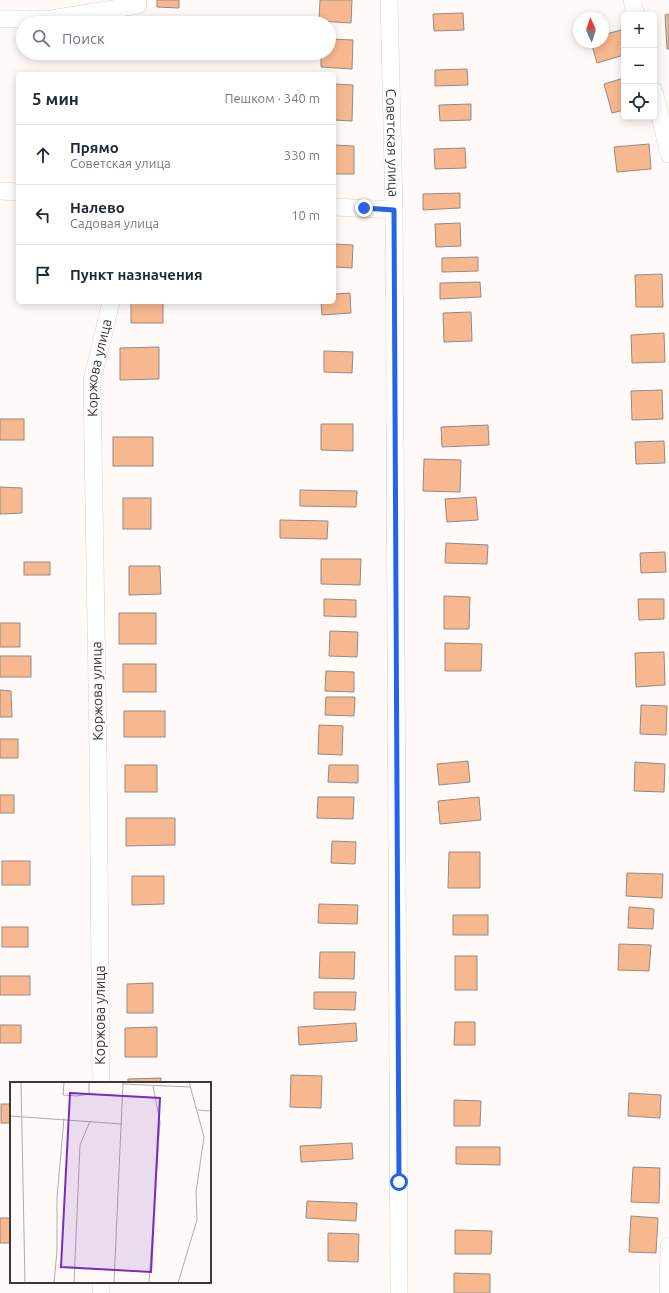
<!DOCTYPE html>
<html lang="ru">
<meta charset="utf-8">
<style>
:root{--surface:#fff;--page:#f6f6f7;--text:#1f2937;--muted:#747a83;--line:#e0e1e3}
body{margin:0;font-family:Ubuntu,sans-serif;background:var(--page);color:var(--text)}
.controls{position:absolute;right:12px;top:12px;display:grid;overflow:hidden;border-radius:6px;box-shadow:0 2px 10px #0003}
.controls button{width:36px;height:36px;display:grid;place-items:center;padding:0;border:0;border-bottom:1px solid var(--line);background:var(--surface);color:var(--text);font:20px sans-serif}
.compass{position:absolute;left:573px;top:12px;width:36px;height:36px;border-radius:50%;background:var(--surface);box-shadow:0 2px 10px #0003;rotate:357deg}
.stop{position:absolute;width:12px;height:12px;margin:-9px;border:3px solid #2563eb;border-radius:50%;background:#fff}
.stop.end{background:#2563eb;border-color:#fff;box-shadow:0 1px 4px #0008}
.list{margin:0;padding:0;list-style:none}
h2{display:flex;justify-content:space-between;align-items:center;height:52px;margin:0;padding:0 16px;font-size:17px}
h2 small{font-size:13px;font-weight:400;color:var(--muted)}
.list li{display:grid;grid-template-columns:26px 1fr auto;gap:12px;align-items:center;box-sizing:border-box;height:60px;padding:0 16px;border-top:1px solid var(--line)}
.list b{display:block;font-size:15px;white-space:nowrap}
.list p{margin:0;font-size:13px;white-space:nowrap;color:var(--muted)}
.list em{font-size:13px;font-style:normal;color:var(--muted)}
.icon{flex:none;width:22px;height:22px;fill:none;stroke:currentColor;stroke-width:2;stroke-linecap:round;stroke-linejoin:round}
.map{position:relative;flex:none;width:669px;height:1293px;overflow:hidden}
.search{position:absolute;background:var(--surface);box-shadow:0 2px 10px #0003;left:16px;top:16px;width:320px;height:44px;display:flex;align-items:center;gap:10px;box-sizing:border-box;padding:0 14px;border-radius:22px;color:var(--muted);font-size:15px}
.panel{position:absolute;background:var(--surface);box-shadow:0 2px 10px #0003;left:16px;top:72px;width:320px;height:232px;border-radius:6px}
.map>svg:first-child{display:block}
.building{fill:#f8b88f;stroke:#958b84}
.lines{fill:none;stroke-linecap:round;stroke-linejoin:round}
.minor-casing{stroke:#ddcfcc;stroke-width:18}
.minor{stroke:#fff;stroke-width:17}
.route{stroke:#2563eb;stroke-width:5}
.labels{text-anchor:middle;stroke-width:4;stroke-linejoin:round;paint-order:stroke}
.street-label{font-size:14px;fill:#3d3736;stroke:#fff9f8}
.inset-road{fill:none;stroke:#b1abaa;stroke-width:1}
.view{fill:#7b2cbf;fill-opacity:0.15;stroke:#7b2cbf;stroke-width:2}
.inset-edge{fill:none;stroke:#3d3736;stroke-width:2}
</style>
<div class="map">
<svg width="669" height="1293" viewBox="0 0 669 1293">
<rect width="100%" height="100%" fill="#fff9f8"/>
<g class="building">
<path d="M 157,0 L 179,0 L 179,8 L 157,7 Z"/>
<path d="M 320,0 L 352,0 L 351,23 L 319,21 Z"/>
<path d="M 463,13 L 464,30 L 434,31 L 433,14 Z"/>
<path d="M 669,14 L 669,49 L 667,49 L 665,15 Z"/>
<path d="M 621,30 L 624,40 L 624,55 L 597,63 L 591,42 L 603,42 L 603,35 Z"/>
<path d="M 329,39 L 353,40 L 352,69 L 321,67 L 321,53 L 329,53 Z"/>
<path d="M 467,69 L 468,85 L 435,86 L 435,70 Z"/>
<path d="M 624,78 L 624,110 L 612,113 L 604,84 Z"/>
<path d="M 334,84 L 353,85 L 352,121 L 334,120 Z"/>
<path d="M 471,104 L 471,120 L 440,121 L 439,105 Z"/>
<path d="M 649,144 L 651,169 L 617,172 L 614,147 Z"/>
<path d="M 334,145 L 354,146 L 354,174 L 334,174 Z"/>
<path d="M 465,148 L 466,168 L 435,169 L 434,149 Z"/>
<path d="M 460,193 L 460,208 L 423,210 L 423,194 Z"/>
<path d="M 460,223 L 461,246 L 436,247 L 435,224 Z"/>
<path d="M 334,244 L 353,245 L 352,268 L 334,267 Z"/>
<path d="M 478,257 L 478,271 L 442,272 L 442,258 Z"/>
<path d="M 662,274 L 663,307 L 636,307 L 635,275 Z"/>
<path d="M 480,282 L 481,297 L 440,299 L 440,283 Z"/>
<path d="M 350,293 L 351,313 L 322,315 L 321,302 L 334,302 L 334,294 Z"/>
<rect x="131" y="302" width="32" height="21"/>
<path d="M 471,312 L 472,341 L 444,342 L 443,313 Z"/>
<path d="M 664,333 L 665,362 L 632,363 L 631,335 Z"/>
<path d="M 159,347 L 159,379 L 120,380 L 120,348 Z"/>
<path d="M 324,351 L 353,352 L 352,373 L 324,372 Z"/>
<path d="M 662,390 L 663,419 L 632,420 L 631,391 Z"/>
<rect x="0" y="419" width="24" height="21"/>
<path d="M 321,424 L 353,424 L 353,451 L 321,450 Z"/>
<path d="M 488,425 L 489,445 L 442,447 L 441,427 Z"/>
<rect x="113" y="437" width="40" height="29"/>
<path d="M 664,441 L 665,463 L 636,464 L 635,442 Z"/>
<path d="M 424,459 L 461,460 L 460,492 L 423,491 Z"/>
<path d="M 0,487 L 22,488 L 22,513 L 0,514 Z"/>
<path d="M 300,490 L 357,491 L 356,507 L 300,506 Z"/>
<path d="M 476,497 L 478,520 L 447,522 L 445,499 Z"/>
<rect x="123" y="498" width="28" height="31"/>
<path d="M 280,520 L 328,521 L 327,539 L 280,538 Z"/>
<path d="M 446,543 L 488,545 L 487,564 L 445,563 Z"/>
<path d="M 665,552 L 666,572 L 641,573 L 640,553 Z"/>
<path d="M 321,559 L 361,559 L 360,585 L 321,584 Z"/>
<rect x="24" y="562" width="26" height="13"/>
<path d="M 129,566 L 160,566 L 161,594 L 129,595 Z"/>
<path d="M 444,596 L 470,597 L 469,629 L 444,629 Z"/>
<path d="M 324,599 L 356,600 L 356,617 L 324,616 Z"/>
<path d="M 638,599 L 664,599 L 664,619 L 639,620 Z"/>
<rect x="119" y="613" width="37" height="31"/>
<rect x="0" y="623" width="20" height="24"/>
<path d="M 330,631 L 358,632 L 357,657 L 329,656 Z"/>
<path d="M 445,643 L 482,644 L 481,671 L 445,671 Z"/>
<path d="M 664,652 L 665,685 L 636,687 L 635,653 Z"/>
<rect x="0" y="656" width="31" height="21"/>
<rect x="123" y="664" width="33" height="28"/>
<path d="M 326,671 L 354,672 L 354,692 L 325,691 Z"/>
<path d="M 0,690 L 11,691 L 12,717 L 0,717 Z"/>
<path d="M 326,697 L 355,697 L 354,716 L 325,715 Z"/>
<path d="M 641,705 L 667,706 L 666,735 L 640,734 Z"/>
<rect x="124" y="711" width="41" height="26"/>
<path d="M 319,725 L 343,726 L 342,755 L 318,754 Z"/>
<rect x="0" y="739" width="18" height="19"/>
<path d="M 468,761 L 470,782 L 439,785 L 437,764 Z"/>
<path d="M 635,762 L 665,764 L 664,792 L 634,791 Z"/>
<rect x="125" y="765" width="32" height="27"/>
<path d="M 329,765 L 358,765 L 358,783 L 328,782 Z"/>
<rect x="0" y="795" width="14" height="18"/>
<path d="M 318,797 L 354,797 L 353,819 L 317,818 Z"/>
<path d="M 479,797 L 481,820 L 440,824 L 438,801 Z"/>
<path d="M 126,818 L 175,818 L 175,845 L 126,846 Z"/>
<path d="M 332,841 L 356,842 L 355,864 L 331,863 Z"/>
<path d="M 449,852 L 480,852 L 480,888 L 448,888 Z"/>
<rect x="2" y="861" width="28" height="24"/>
<path d="M 627,873 L 663,874 L 662,898 L 626,896 Z"/>
<path d="M 132,876 L 164,876 L 164,904 L 132,905 Z"/>
<path d="M 319,904 L 358,905 L 357,924 L 318,923 Z"/>
<path d="M 629,907 L 654,909 L 653,929 L 628,928 Z"/>
<rect x="453" y="915" width="35" height="20"/>
<rect x="2" y="927" width="26" height="20"/>
<path d="M 619,944 L 651,945 L 649,971 L 618,970 Z"/>
<path d="M 320,952 L 355,952 L 354,979 L 319,978 Z"/>
<rect x="455" y="956" width="22" height="34"/>
<rect x="0" y="976" width="30" height="19"/>
<path d="M 153,983 L 153,1013 L 127,1013 L 127,984 Z"/>
<path d="M 314,992 L 356,992 L 355,1010 L 314,1009 Z"/>
<path d="M 455,1022 L 475,1022 L 475,1045 L 454,1045 Z"/>
<path d="M 356,1023 L 357,1041 L 299,1045 L 298,1027 Z"/>
<rect x="0" y="1025" width="21" height="18"/>
<path d="M 157,1027 L 157,1057 L 125,1057 L 125,1028 Z"/>
<path d="M 291,1075 L 322,1076 L 321,1108 L 290,1107 Z"/>
<path d="M 161,1078 L 161,1083 L 128,1083 L 128,1079 Z"/>
<path d="M 629,1093 L 661,1095 L 660,1118 L 628,1116 Z"/>
<path d="M 454,1100 L 481,1101 L 480,1126 L 454,1126 Z"/>
<rect x="1" y="1104" width="10" height="19"/>
<path d="M 352,1143 L 353,1159 L 301,1162 L 300,1146 Z"/>
<path d="M 456,1147 L 500,1147 L 500,1165 L 456,1164 Z"/>
<path d="M 633,1167 L 660,1168 L 659,1203 L 631,1202 Z"/>
<path d="M 307,1201 L 357,1203 L 356,1221 L 306,1218 Z"/>
<path d="M 631,1216 L 658,1218 L 656,1253 L 629,1252 Z"/>
<rect x="0" y="1218" width="11" height="25"/>
<path d="M 455,1230 L 492,1231 L 491,1254 L 455,1254 Z"/>
<path d="M 328,1233 L 359,1234 L 358,1262 L 328,1261 Z"/>
<path d="M 454,1273 L 490,1274 L 490,1293 L 454,1293 Z"/>
</g>
<g class="lines">
<g class="minor-casing">
<g id="minor">
<path id="s1" d="M 389,0 L 394,210 L 399,1293"/>
<path d="M 632,0 L 636,15"/>
<path d="M 0,19 L 51,19 L 138,5 L 138,0"/>
<path d="M 654,91 L 669,154"/>
<path d="M 0,191 L 18,192"/>
<path d="M 334,207 L 394,210"/>
<path id="s2" d="M 101,1083 L 98,747 L 92,381 L 111,302"/>
<path d="M 101,1293 L 101,1282"/>
<path d="M 668,1293 L 669,1246"/>
</g>
</g>
<use href="#minor" class="minor"/>
</g>
<g class="lines">
<path class="route" d="M 364,208 L 394,210 L 399,1182"/>
</g>
<g class="labels">
<g class="street-label">
<text dy="5" stroke="none"><textPath href="#s1" startOffset="143">Советская улица</textPath></text>
<text dy="5" stroke="none"><textPath href="#s2" startOffset="716">Коржова улица</textPath></text>
<text transform="translate(97 691) rotate(-91)" y="5">Коржова улица</text>
<text transform="translate(100 1015) rotate(-90)" y="5">Коржова улица</text>
</g>
</g>
<g transform="translate(10 1082)">
<rect width="201" height="201" fill="#fff9f8"/>
<path class="inset-road" d="M 11,0 L 15,201M 54,0 L 53,13 L 67,14 L 79,12 L 79,0M 113,2 L 180,5M 188,28 L 201,29M 0,34 L 112,42M 44,201 L 47,169 L 47,116 L 54,36M 64,201 L 70,63 L 80,39M 104,201 L 113,0M 139,201 L 150,40 L 143,4M 168,201 L 187,138 L 186,110 L 194,55 L 179,0"/>
<path class="view" d="M 60,11 L 150,16 L 141,190 L 51,185 Z"/>
<rect width="201" height="201" class="inset-edge"/>
</g>
</svg>
<div class="controls">
<button>+</button>
<button>−</button>
<button><svg class="icon" aria-label="locate" viewBox="0 0 24 24"><circle cx="12" cy="12" r="6"/><path d="M12 2v4M12 18v4M2 12h4M18 12h4"/></svg></button>
</div>
<svg class="compass" viewBox="-18 -18 36 36"><path d="M0-13l5 13h-10z" fill="#e53935"/><path d="M0 13l5-13h-10z" fill="#747a83"/></svg>
<div class="stop" style="left:399px;top:1182px"></div>
<div class="stop end" style="left:364px;top:208px"></div>
<div class="search"><svg class="icon" aria-label="search" viewBox="0 0 24 24"><circle cx="10" cy="10" r="6"/><path d="M15 15l6 6"/></svg>Поиск</div>
<section class="panel">
<h2>5 мин<small>Пешком · 340 m</small></h2>
<ul class="list">
<li><svg class="icon" aria-label="ahead" viewBox="0 0 24 24"><path d="M12 20V5M6 11l6-6 6 6"/></svg><div><b>Прямо</b><p>Советская улица</p></div><em>330 m</em></li>
<li><svg class="icon" aria-label="left" viewBox="0 0 24 24"><path d="M17 20v-9H6M10 6l-5 5 5 5"/></svg><div><b>Налево</b><p>Садовая улица</p></div><em>10 m</em></li>
<li><svg class="icon" aria-label="arrive" viewBox="0 0 24 24"><path d="M6 21V4h12l-3 4 3 4H6"/></svg><div><b>Пункт назначения</b></div></li>
</ul>
</section>
</div>
